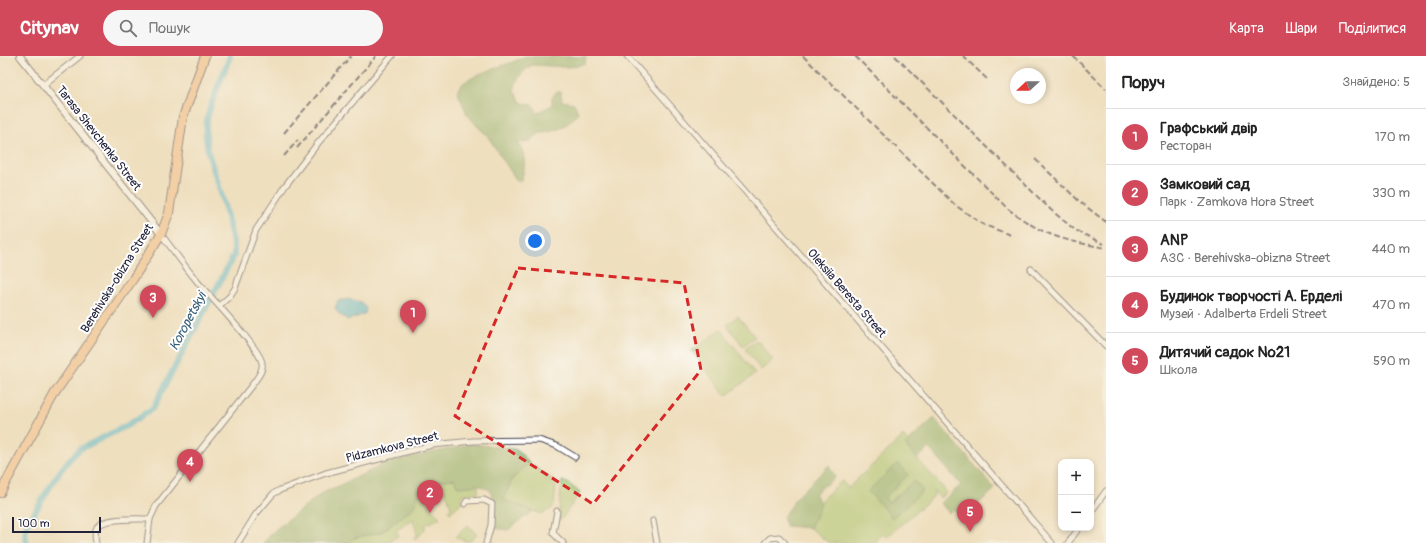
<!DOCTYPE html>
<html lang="uk">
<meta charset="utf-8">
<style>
:root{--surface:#fff;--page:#f6f6f6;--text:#222;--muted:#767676;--line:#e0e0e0;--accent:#d1495b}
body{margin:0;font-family:Pangolin,sans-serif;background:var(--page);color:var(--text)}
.controls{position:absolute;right:12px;bottom:12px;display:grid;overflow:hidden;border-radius:8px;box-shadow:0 2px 6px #0003}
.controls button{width:36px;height:36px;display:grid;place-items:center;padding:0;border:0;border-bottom:1px solid var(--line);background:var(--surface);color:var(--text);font:20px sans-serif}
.compass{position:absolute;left:1010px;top:12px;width:36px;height:36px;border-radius:50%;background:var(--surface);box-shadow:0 2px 6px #0003;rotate:248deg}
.scale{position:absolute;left:12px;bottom:10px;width:89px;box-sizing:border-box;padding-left:4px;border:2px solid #22223b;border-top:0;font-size:11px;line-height:14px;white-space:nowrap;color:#22223b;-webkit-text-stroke:3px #fff;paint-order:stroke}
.you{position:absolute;left:535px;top:185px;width:14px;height:14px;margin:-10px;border:3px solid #fff;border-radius:50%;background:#1a73e8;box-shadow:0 0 0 6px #1a73e833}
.badge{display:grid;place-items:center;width:26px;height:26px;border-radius:50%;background:var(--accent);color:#fff;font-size:13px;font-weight:700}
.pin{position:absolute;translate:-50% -33px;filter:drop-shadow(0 1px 2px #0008)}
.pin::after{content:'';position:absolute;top:21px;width:14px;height:12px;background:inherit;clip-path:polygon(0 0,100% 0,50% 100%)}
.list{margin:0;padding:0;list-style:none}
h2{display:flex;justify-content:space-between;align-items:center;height:52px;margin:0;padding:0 16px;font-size:17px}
h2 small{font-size:13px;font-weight:400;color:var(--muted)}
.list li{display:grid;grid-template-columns:26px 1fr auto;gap:12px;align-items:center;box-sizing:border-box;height:56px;padding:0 16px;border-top:1px solid var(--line)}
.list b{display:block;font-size:15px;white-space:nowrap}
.list p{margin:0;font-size:13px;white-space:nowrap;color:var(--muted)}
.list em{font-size:13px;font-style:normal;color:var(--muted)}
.icon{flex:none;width:22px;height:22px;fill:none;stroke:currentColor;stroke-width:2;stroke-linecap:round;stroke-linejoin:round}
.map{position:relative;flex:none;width:1106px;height:487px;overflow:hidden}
header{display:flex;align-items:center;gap:24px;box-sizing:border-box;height:56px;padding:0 20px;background:var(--accent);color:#fff}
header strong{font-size:19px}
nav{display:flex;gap:22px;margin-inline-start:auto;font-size:14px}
.search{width:280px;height:36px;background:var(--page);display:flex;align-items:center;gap:10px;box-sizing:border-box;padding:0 14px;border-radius:22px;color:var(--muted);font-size:15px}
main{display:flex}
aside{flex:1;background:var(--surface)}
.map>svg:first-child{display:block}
.green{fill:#a3c56d;stroke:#627454}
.forest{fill:#82aa60;stroke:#52664e}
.water{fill:#53b8d2;stroke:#3a6d86}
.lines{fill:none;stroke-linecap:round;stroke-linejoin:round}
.canal{stroke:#53b8d2;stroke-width:6}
.minor-casing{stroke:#413e4f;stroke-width:7}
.tertiary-casing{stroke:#413e4f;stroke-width:8}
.trunk-casing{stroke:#413e4f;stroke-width:10}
.minor{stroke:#fff;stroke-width:5}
.tertiary{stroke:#fff;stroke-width:6}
.trunk{stroke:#f8bd89;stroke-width:8}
.rail{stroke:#22223b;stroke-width:2;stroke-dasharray:6 3;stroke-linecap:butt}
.marked{fill:none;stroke:#d62828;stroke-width:3;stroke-dasharray:8 5;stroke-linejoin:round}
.labels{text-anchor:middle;stroke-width:4;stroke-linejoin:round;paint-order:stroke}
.street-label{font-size:12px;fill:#22223b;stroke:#fff}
.water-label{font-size:13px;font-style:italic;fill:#365e77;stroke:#fff}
</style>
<header>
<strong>Citynav</strong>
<div class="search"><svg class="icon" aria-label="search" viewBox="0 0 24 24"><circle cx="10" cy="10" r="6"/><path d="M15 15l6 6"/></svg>Пошук</div>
<nav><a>Карта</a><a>Шари</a><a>Поділитися</a></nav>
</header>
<main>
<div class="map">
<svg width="1106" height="487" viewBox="0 0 1106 487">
<rect width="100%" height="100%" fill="#fff"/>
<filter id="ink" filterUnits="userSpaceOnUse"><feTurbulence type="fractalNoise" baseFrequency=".025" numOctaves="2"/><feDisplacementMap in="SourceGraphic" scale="8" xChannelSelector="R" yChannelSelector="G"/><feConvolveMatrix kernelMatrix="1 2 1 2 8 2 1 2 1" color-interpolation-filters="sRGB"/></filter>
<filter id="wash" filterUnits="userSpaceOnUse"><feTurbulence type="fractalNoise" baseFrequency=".012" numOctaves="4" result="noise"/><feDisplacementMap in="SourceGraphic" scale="16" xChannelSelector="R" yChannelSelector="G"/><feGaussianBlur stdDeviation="0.9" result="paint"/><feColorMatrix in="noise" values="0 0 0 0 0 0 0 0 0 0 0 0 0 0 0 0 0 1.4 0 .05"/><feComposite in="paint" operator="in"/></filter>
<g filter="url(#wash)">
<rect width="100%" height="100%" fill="#eedfbe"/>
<g class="green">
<path d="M 738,260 L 755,281 L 743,290 L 727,269 Z"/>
<path d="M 721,273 L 755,318 L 726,340 L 692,295 Z"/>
<path d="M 757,284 L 773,304 L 761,314 L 745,293 Z"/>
<path d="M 903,380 L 908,386 L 905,389 L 947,436 L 940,442 L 933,434 L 934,440 L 887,481 L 882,477 L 875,487 L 829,487 L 810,472 L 822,443 L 842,425 L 848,432 Z"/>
<path d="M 529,407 L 552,424 L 556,430 L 554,448 L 551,453 L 541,458 L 503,444 L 513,422 Z"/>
<path d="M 455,423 L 458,431 L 478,429 L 478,437 L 461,439 L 463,445 L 450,457 L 448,455 L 451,451 L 445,434 L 429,449 L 440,462 L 425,469 L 425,474 L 415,483 L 414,481 L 417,478 L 413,463 L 396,475 L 399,479 L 386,487 L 345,487 L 354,482 L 382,476 L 414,451 L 417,441 L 433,425 Z"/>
<path d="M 562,425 L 568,427 L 580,437 L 561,464 L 558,464 Z"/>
<path d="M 468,469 L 477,479 L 469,486 L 455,481 Z"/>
</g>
<g class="forest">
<path d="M 525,0 L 586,1 L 585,7 L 577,10 L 567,11 L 532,9 C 522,16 516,23 514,35 L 522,47 L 532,49 L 536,53 L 535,58 L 552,49 L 552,42 L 556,36 L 561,36 L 562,45 L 574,47 L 578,56 C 572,68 553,78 540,77 L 529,86 L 523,87 L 517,84 C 526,98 526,109 521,125 L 517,125 L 486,78 L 478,71 L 467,58 L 457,35 C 464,18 509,10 525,0 Z"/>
<path d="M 934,362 L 995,433 L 962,462 L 953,453 L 949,457 L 940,447 L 961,429 L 929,392 L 917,403 L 905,389 Z"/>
<path d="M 471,388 L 517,393 L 529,407 L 513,422 L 503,443 L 533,455 L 508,474 L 493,472 L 496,450 L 490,434 L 478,429 L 458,431 L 454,423 L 433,425 L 417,441 L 414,451 L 381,476 L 354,482 L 345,487 L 263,487 L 276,473 L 321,438 L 389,406 Z"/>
<path d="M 898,407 L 908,419 L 885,441 L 888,447 L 914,425 L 923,435 L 892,462 L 868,435 Z"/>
<path d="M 829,409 L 835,421 L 814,438 L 821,447 L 810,472 L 786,470 L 783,461 L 793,448 L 793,445 Z"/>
</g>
<path class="water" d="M 348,243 L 361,246 L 366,252 L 365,258 L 348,264 L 339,258 L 335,252 L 338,245 Z"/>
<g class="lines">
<path class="canal" d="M 27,487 L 25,479 L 27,469 L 56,421 L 68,405 L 80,393 L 128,369 L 153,352 L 234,199 L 234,191 C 230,173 226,155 221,137 C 214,112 202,90 207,63 C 212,42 223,20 230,0"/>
</g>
</g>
<g filter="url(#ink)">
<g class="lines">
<g class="minor-casing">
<g id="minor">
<path d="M 627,0 L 1052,487"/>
<path d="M 43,29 L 80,0"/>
<path d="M 1031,213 L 1106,290"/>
<path d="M 220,249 L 230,240 L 235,232 L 256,174 L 285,130 L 318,87 L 392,0"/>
<path d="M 465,448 L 467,445 L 484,444 L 492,448 L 491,469 L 486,487"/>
<path d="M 557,455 L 553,477 L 563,487"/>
<path d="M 1091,456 L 1106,435"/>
<path d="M 653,465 L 657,487"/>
<path d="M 96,487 C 95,482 94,476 97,471 C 104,461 138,463 150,463"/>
<path d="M 147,487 L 150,463 L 156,450 L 252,329 C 256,323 264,315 262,307 C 260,292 208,239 196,224 C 184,209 172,193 161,178"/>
<path d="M 238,487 L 256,458 L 273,438 L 280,434 L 326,417 L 432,389 L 473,385 L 539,384 L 557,390 L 575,401"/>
<path d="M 765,487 L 770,482 L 779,481 L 785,487"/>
<path d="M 1068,487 L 1079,472"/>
</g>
</g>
<g class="tertiary-casing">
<path id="tertiary" d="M 20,0 L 161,178"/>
</g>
<g class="trunk-casing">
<path id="trunk" d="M 0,437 L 55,337 L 133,223 L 161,178 L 169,157 L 183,61 L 205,0"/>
</g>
<use href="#minor" class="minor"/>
<use href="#tertiary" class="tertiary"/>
<use href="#trunk" class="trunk"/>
<g class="rail">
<path d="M 803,0 L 955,149 L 982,168 L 1013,180"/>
<path d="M 855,0 L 1007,152 C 1043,180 1062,184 1106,192"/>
<path d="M 895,0 L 1051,154 L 1075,174 L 1104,188"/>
<path d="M 963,0 L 988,24"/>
<path d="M 1073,0 L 1106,33"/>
<path d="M 284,77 L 351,0"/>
<path d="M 297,92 L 376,0"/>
<path d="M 284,100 L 298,84"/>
<path d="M 1035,103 L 1079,145 L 1106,166"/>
</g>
</g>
</g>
<path d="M0 0H1106V487H0ZM 518,212 L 684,227 L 701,314 L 593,448 L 455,360 Z" fill="#eedfbe" fill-opacity=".55" fill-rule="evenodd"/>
<path class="marked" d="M 518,212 L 684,227 L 701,314 L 593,448 L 455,360 Z"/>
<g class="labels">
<g class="street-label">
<text transform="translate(99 82) rotate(52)" y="4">Tarasa Shevchenka Street</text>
<text transform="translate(117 222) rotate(-58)" y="4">Berehivska-obizna Street</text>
<text transform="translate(847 237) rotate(49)" y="4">Oleksiia Beresta Street</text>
<text transform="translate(392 391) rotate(-14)" y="4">Pidzamkova Street</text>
</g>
<g class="water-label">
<text transform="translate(187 265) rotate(-62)" y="5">Koropetskyi</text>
</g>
</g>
</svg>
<div class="controls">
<button>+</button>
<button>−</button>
</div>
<svg class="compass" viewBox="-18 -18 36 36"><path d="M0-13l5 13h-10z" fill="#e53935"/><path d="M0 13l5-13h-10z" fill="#767676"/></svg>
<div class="scale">100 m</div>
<div class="you"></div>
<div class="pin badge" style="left:413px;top:277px">1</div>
<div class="pin badge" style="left:430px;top:457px">2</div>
<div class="pin badge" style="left:153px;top:262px">3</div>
<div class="pin badge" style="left:190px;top:426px">4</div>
<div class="pin badge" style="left:970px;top:476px">5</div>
</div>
<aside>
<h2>Поруч<small>Знайдено: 5</small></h2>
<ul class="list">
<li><span class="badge">1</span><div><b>Графський двір</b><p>Ресторан</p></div><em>170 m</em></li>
<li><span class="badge">2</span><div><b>Замковий сад</b><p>Парк · Zamkova Hora Street</p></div><em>330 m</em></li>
<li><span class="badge">3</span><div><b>ANP</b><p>АЗС · Berehivska-obizna Street</p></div><em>440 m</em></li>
<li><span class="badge">4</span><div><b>Будинок творчості А. Ерделі</b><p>Музей · Adalberta Erdeli Street</p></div><em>470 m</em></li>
<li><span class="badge">5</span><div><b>Дитячий садок №21</b><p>Школа</p></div><em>590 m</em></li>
</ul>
</aside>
</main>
